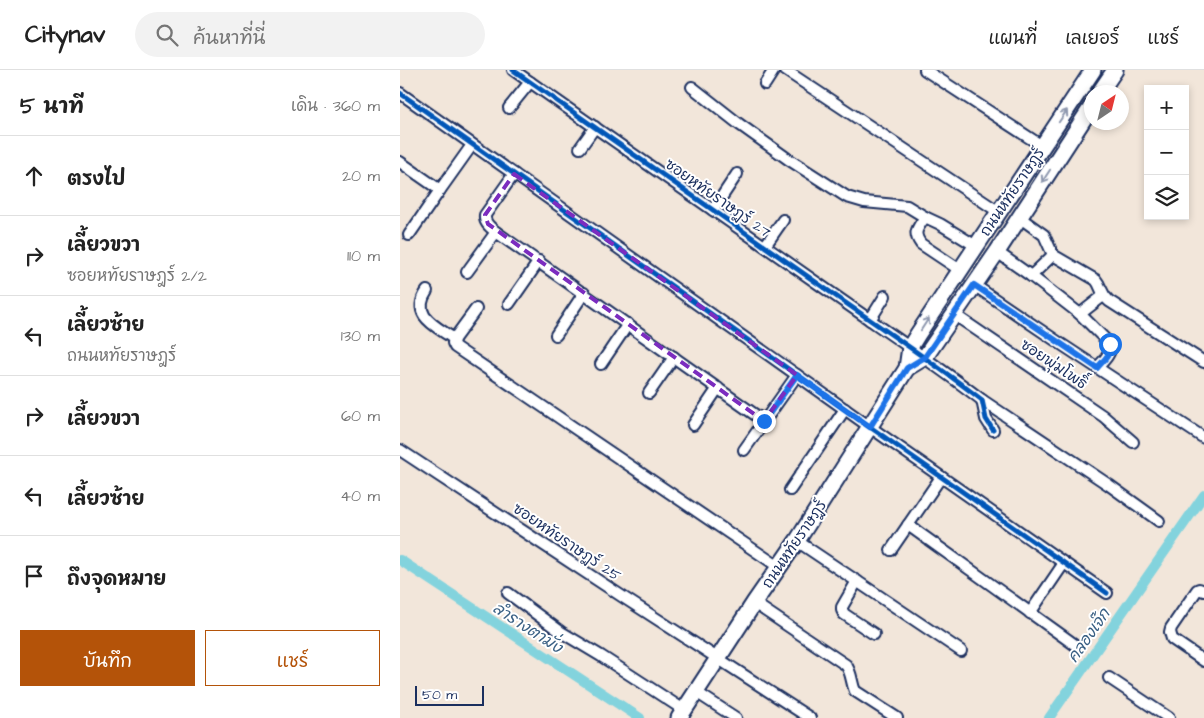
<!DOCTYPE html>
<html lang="th">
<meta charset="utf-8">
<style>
:root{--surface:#fff;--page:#f2f2f2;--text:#222;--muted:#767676;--line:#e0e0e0;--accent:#b45309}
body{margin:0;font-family:"Architects Daughter","Playpen Sans Thai",sans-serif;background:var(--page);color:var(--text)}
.controls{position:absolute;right:15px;top:15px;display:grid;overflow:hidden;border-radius:0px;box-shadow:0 2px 8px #0003}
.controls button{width:45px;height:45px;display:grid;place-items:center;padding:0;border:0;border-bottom:1px solid var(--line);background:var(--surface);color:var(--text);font:25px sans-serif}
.compass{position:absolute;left:684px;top:15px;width:45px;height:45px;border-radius:50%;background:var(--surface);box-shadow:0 2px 8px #0003;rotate:35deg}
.scale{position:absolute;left:15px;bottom:12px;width:69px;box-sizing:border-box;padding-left:5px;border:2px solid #1b2f5e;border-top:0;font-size:14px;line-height:18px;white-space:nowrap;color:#1b2f5e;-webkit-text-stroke:4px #fff;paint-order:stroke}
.stop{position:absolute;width:15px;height:15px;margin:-11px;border:4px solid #1a73e8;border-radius:50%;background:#fff}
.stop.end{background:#1a73e8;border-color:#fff;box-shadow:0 1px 5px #0008}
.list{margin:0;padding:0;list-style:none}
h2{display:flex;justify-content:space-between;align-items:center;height:65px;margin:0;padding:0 20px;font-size:21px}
h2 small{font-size:16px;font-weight:400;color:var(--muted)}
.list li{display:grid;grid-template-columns:32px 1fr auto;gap:15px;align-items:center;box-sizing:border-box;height:80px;padding:0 20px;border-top:1px solid var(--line)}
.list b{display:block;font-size:19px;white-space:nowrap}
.list p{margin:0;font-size:16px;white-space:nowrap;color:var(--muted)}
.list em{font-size:16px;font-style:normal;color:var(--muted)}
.actions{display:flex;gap:10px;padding:15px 20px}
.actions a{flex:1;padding:11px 0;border:1px solid var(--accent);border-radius:0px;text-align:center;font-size:18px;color:var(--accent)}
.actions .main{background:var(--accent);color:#fff}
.icon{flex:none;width:28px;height:28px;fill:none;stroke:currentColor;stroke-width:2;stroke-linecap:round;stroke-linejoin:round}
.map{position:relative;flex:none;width:804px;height:648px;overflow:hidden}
header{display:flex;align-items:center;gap:30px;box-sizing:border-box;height:70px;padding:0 25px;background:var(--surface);border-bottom:1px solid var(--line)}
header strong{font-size:24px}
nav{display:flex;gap:28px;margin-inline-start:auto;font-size:18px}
.search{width:350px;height:45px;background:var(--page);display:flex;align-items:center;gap:12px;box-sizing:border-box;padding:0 18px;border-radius:28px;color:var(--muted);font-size:19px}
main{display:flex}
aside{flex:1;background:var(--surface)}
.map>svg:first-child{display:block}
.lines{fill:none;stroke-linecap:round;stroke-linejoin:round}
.canal{stroke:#83d3dd;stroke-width:10}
.street-casing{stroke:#1b2f5e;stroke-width:14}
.secondary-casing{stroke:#1b2f5e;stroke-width:19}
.street{stroke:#fff;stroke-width:10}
.secondary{stroke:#fff;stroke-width:15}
.cycleway-casing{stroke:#fff;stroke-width:8}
.cycleway{stroke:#0057b8;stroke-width:5}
.oneway{stroke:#8d97ae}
.route{stroke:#1a73e8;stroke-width:6}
.marked{fill:none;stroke:#7b2cbf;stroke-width:4;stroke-dasharray:10 6;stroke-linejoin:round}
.labels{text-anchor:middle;stroke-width:4;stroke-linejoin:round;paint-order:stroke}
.street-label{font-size:15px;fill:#1b2f5e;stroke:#fff}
.water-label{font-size:16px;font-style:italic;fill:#3a6084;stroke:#fff}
</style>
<header>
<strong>Citynav</strong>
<div class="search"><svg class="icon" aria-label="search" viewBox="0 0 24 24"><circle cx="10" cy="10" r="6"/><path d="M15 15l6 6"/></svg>ค้นหาที่นี่</div>
<nav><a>แผนที่</a><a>เลเยอร์</a><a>แชร์</a></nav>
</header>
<main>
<aside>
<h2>5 นาที<small>เดิน · 360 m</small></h2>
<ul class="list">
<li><svg class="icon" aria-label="ahead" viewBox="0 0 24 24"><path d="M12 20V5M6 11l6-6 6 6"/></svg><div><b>ตรงไป</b></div><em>20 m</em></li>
<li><svg class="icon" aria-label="right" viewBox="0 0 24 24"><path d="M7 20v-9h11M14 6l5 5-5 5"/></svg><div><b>เลี้ยวขวา</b><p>ซอยหทัยราษฎร์ 2/2</p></div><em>110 m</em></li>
<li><svg class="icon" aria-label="left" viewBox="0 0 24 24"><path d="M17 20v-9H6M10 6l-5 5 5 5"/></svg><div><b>เลี้ยวซ้าย</b><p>ถนนหทัยราษฎร์</p></div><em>130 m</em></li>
<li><svg class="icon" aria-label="right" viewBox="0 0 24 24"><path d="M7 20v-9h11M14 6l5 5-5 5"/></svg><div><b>เลี้ยวขวา</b></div><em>60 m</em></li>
<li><svg class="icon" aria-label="left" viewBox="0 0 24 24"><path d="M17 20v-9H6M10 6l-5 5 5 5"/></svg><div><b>เลี้ยวซ้าย</b></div><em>40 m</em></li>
<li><svg class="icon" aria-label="arrive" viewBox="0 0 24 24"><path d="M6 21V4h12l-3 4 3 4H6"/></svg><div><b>ถึงจุดหมาย</b></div></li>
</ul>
<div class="actions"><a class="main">บันทึก</a><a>แชร์</a></div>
</aside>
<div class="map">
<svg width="804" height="648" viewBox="0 0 804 648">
<rect width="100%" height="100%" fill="#f2e6da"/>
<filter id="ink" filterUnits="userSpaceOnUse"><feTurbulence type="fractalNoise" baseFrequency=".02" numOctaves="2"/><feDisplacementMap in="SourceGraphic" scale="10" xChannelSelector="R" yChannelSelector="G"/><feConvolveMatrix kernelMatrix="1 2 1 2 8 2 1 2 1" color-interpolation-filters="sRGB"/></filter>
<g filter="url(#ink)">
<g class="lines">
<g class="canal">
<path d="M 0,490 L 240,648"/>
<path d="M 649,648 L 804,425"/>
</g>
<g class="street-casing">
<g id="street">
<path d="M 113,0 C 219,74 325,148 430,222 C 481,258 533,292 582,330 L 586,349 L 593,360"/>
<path d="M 385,0 L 599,142"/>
<path d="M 525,0 L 642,76"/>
<path d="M 365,14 L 374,0"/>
<path d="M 292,17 L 339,54 L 388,89 L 447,127 L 464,132 L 507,136 L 525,147 L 540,154 L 576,176"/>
<path d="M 0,23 L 470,357 L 707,523"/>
<path d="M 109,38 L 130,12"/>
<path d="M 180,78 L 195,57"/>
<path d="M 0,92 L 40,120 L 72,75"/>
<path d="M 114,104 L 85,145 C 84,153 90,157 96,162 L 364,351"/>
<path d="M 313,140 L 337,104"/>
<path d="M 525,147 C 518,158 512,162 521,174 L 560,200"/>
<path d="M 619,147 L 644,165 L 653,185 L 696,210 C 702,217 700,223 709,231 L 804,292"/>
<path d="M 9,165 L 40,120"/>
<path d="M 365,176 L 383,150"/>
<path d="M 597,182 L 631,206 L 680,244 L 703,226"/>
<path d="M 67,202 L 96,162"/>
<path d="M 631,206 L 653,185"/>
<path d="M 574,215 L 658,272 L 804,368"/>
<path d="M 27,221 C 10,246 36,256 54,269"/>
<path d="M 109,234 L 139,191"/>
<path d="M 76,239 L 54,269 L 53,273 L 55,277 L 379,497"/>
<path d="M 680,244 L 710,274 C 712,284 703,291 697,298"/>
<path d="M 555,245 L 703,346 L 733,372"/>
<path d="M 470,250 L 485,226"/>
<path d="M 156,265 L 184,223"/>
<path d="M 201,294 L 228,254"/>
<path d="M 249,323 L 274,287"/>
<path d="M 582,330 L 709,415 L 759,451"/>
<path d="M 293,355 L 318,318"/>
<path d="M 0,380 L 226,529 L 410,648"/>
<path d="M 344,380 L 397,305"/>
<path d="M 390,420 L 445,339"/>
<path d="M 508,455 L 678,577"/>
<path d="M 397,471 L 561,581"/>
<path d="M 491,480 L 541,407"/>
<path d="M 457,511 L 442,537 L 442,540 L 444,544 L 474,564"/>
<path d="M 804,521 L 799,519 L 797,520 L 771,558 L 770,562 L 772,569 L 804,591"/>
<path d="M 108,523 L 161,562 L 201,586 L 284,640"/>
<path d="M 354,533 L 446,595 C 452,603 451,612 455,621 L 497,648"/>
<path d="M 630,543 L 664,493"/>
<path d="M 709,608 L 769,648"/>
<path d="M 296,622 L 336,648"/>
</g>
</g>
<g class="secondary-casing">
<g id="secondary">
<path d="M 700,22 L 715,0"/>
<path d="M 507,298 L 525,287 L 597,182 L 692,36"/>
<path d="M 279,648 L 354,533 L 397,471 L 507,298 L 510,277 L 518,264 L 693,0"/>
</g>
</g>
<use href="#street" class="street"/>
<use href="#secondary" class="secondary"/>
<g class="cycleway-casing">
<g id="cycleway">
<path d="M 113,0 C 219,74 325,148 430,222 C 481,258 533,292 582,330 L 586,349 L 593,360"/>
<path d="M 0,23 L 470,357 L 707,523"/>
</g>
</g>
<use href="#cycleway" class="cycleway"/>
</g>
<defs><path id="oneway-shaft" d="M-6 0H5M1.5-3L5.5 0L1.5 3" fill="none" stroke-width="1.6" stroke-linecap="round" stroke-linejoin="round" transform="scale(1.25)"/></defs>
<g class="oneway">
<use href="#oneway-shaft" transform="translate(663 46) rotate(-56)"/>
<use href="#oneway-shaft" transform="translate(646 106) rotate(123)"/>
<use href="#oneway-shaft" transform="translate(525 254) rotate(-57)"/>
</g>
</g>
<g class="lines" filter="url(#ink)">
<path class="route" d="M 364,351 L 397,305 L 470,357 L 507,298 L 525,287 L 574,215 L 697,298 C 703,291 712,284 710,274"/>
</g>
<path class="marked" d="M 114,104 L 397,305 L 364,351 L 88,154 L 85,145 Z"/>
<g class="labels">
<g class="street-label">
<text transform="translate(612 122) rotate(-56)" y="5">ถนนหทัยราษฎร์</text>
<text transform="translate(318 128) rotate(35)" y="5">ซอยหทัยราษฎร์ 27</text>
<text transform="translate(654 294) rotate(34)" y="5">ซอยพุ่มโพธิ์</text>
<text transform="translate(167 472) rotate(34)" y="5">ซอยหทัยราษฎร์ 25</text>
<text transform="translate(394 474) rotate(-56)" y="5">ถนนหทัยราษฎร์</text>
</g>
<g class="water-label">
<text transform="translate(128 557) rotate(33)" y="6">ลำรางตามั่ง</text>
<text transform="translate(688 565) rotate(-55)" y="6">คลองเจ๊ก</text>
</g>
</g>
</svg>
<div class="controls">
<button>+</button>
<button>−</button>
<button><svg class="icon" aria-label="layers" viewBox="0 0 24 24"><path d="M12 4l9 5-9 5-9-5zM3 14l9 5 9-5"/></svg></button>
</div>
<svg class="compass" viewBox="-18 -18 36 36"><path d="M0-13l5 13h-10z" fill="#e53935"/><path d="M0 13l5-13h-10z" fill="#767676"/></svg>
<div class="scale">50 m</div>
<div class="stop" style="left:710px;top:274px"></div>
<div class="stop end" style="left:364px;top:351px"></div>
</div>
</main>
